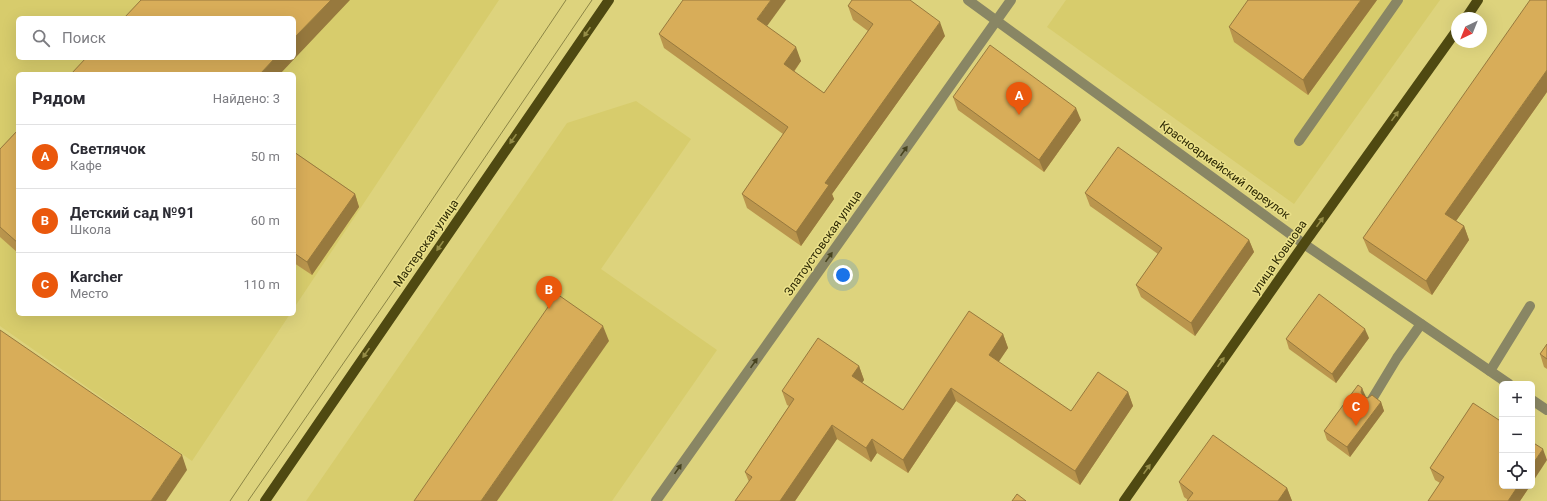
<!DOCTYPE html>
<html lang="ru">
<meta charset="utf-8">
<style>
:root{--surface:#fff;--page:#f2f2f3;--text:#2b2b33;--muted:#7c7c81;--line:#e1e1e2;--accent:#ea580c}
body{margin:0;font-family:Roboto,sans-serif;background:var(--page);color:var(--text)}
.controls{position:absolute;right:12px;bottom:12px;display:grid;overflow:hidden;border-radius:6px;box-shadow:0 4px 16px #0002}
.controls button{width:36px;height:36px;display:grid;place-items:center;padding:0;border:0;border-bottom:1px solid var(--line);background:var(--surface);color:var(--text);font:20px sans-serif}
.compass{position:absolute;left:1451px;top:12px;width:36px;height:36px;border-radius:50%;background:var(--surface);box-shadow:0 4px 16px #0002;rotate:223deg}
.you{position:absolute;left:843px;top:275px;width:14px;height:14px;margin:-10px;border:3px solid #fff;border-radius:50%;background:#1a73e8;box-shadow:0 0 0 6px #1a73e833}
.badge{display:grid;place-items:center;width:26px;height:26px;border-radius:50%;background:var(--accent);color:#fff;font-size:13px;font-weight:700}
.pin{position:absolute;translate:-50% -33px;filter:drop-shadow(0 1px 2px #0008)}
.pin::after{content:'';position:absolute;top:21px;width:14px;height:12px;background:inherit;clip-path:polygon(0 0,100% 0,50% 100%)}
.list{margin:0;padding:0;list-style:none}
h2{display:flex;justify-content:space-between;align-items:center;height:52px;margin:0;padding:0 16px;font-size:17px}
h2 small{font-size:13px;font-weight:400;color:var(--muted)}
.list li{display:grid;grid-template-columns:26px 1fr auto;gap:12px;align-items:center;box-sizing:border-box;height:64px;padding:0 16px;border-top:1px solid var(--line)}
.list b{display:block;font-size:15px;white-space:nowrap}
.list p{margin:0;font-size:13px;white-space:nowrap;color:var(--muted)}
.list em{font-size:13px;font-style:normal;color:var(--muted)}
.icon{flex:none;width:22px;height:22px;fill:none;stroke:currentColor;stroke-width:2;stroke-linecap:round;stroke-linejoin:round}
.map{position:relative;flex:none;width:1547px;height:501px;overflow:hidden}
.search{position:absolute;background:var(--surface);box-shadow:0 4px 16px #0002;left:16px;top:16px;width:280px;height:44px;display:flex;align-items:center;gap:10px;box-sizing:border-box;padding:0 14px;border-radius:6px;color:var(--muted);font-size:15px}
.panel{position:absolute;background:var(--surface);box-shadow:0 4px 16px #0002;left:16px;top:72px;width:280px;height:244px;border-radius:6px}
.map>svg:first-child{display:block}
.built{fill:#d7cc6c;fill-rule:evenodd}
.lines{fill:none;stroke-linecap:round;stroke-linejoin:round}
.minor{stroke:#898664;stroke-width:10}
.major{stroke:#4f4911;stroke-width:10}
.tram{stroke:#8c8545;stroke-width:1}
.wall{fill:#ba954d}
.shaded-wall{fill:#97793e}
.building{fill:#d8ad59;stroke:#97793e}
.oneway{fill:#958d47}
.oneway2{fill:#484420}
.labels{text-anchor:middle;stroke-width:3;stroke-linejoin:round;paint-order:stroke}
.street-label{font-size:12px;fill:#2c2803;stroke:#eae089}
</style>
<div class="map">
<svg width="1547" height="501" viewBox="0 0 1547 501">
<rect width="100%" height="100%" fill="#ddd37d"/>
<g class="built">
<path d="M 0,0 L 499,0 L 294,308 L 294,74 L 18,74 L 18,314 L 290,314 L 192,461 L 0,326 ZM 18,18 L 294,18 L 294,58 L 18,58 Z"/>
<path d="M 1066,0 L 1440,0 L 1294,204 L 1047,27 Z"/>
<path d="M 636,101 L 691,139 L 601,269 L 717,350 L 612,501 L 306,501 L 567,123 Z"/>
</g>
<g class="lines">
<g class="minor">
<path d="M 968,0 L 1304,244 L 1509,384"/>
<path d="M 1299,141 L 1398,0"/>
<path d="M 1490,371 L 1530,306"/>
<path d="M 1532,400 L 1547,410"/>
<path d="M 1371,401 L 1397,358 L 1421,324"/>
<path d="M 656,501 L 1011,0"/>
</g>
<g class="major">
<path d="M 1466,18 L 1478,0"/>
<path d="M 265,501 L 609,0"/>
<path d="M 1124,501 L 1304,244 L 1457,30"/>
</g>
<g class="tram">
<path d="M 230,501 L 566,0"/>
<path d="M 248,501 L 428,241 L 592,0"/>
</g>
</g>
<g class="wall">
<path d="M 1377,0 L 1308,95 L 1234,42 L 1229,27 Z"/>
<path d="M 848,6 L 945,36 L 832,194 L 834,199 L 801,246 L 747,208 L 742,194 L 783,134 L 664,48 L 659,34 L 767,26 L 801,61 L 794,72 L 824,93 L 868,31 L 853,20 Z"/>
<path d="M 1547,92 L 1456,221 L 1464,226 L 1469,240 L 1432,295 L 1369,252 L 1363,238 Z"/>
<path d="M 953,97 L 1081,120 L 1044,172 L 958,110 Z"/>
<path d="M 18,130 L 18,253 L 0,237 L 0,149 Z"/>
<path d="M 294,152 L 355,194 L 359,207 L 312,275 L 294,263 Z"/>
<path d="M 1085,193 L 1249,240 L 1254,252 L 1195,336 L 1141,297 L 1136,285 L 1158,254 L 1090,206 Z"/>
<path d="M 1003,334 L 1008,348 L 998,362 L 1071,411 L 1128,392 L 1133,406 L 1080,485 L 956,401 L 908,473 L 877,453 L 871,462 L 837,439 L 795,501 L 735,501 L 749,482 L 745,472 L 789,406 L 787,405 L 782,391 L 859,366 L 864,380 L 862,383 L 903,410 Z"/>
<path d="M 1369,338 L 1336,383 L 1289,349 L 1286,339 Z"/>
<path d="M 1547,344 L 1547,369 L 1544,367 L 1540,354 Z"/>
<path d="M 1362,388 L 1365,397 L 1381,402 L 1384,411 L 1350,457 L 1327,440 L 1324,431 Z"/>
<path d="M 1430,468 L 1502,486 L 1530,486 L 1520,501 L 1440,483 L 1435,480 Z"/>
<path d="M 1179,482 L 1287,488 L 1292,501 L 1187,501 L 1188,500 L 1184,497 Z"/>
</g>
<g class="shaded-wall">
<path d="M 331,0 L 350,0 L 280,74 L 260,74 L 275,58 L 294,58 L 294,38 Z"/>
<path d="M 771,0 L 786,0 L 762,33 L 757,19 Z"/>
<path d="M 1361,0 L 1377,0 L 1308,95 L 1303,80 Z"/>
<path d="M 940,22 L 945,36 L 832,194 L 834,199 L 801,246 L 796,232 L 825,183 Z"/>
<path d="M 796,47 L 801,61 L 789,78 L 784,64 Z"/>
<path d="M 1547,70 L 1547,92 L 1451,228 L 1445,214 Z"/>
<path d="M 1076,108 L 1081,120 L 1044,172 L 1039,160 Z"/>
<path d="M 355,194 L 359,207 L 312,275 L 307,262 Z"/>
<path d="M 1464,226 L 1469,240 L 1432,295 L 1426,281 Z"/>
<path d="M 1249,240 L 1254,252 L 1195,336 L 1191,323 Z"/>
<path d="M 603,326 L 609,341 L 497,501 L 481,501 Z"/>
<path d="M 1365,329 L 1369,338 L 1336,383 L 1332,374 Z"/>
<path d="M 1003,334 L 1008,348 L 994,369 L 989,355 Z"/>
<path d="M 859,366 L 864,380 L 857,390 L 852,376 Z"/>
<path d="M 951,388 L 956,401 L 908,473 L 903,460 Z"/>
<path d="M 1362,388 L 1366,397 L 1365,401 L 1361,392 Z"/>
<path d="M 1128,392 L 1133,406 L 1080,485 L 1075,471 Z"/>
<path d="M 1381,402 L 1384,411 L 1350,457 L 1347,447 Z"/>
<path d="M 832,425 L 837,439 L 795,501 L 780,501 Z"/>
<path d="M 872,439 L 877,453 L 871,462 L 866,448 Z"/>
<path d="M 1543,449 L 1547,460 L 1532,483 L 1532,465 Z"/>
<path d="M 182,455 L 187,470 L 166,501 L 151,501 Z"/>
<path d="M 1518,486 L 1530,486 L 1520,501 L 1508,501 Z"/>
<path d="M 1287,488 L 1292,501 L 1278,501 Z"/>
</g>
<g class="building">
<path d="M 141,0 L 331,0 L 294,38 L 294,18 L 124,18 Z"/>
<path d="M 683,0 L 771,0 L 757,19 L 796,47 L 784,64 L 824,93 L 873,24 L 848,6 L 852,0 L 910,0 L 940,22 L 825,183 L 829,185 L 796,232 L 742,194 L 788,127 L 659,34 Z"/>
<path d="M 1248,0 L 1361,0 L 1303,80 L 1229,27 Z"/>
<path d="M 1530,0 L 1547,0 L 1547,70 L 1445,214 L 1464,226 L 1426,281 L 1363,238 Z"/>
<path d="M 990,45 L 1076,108 L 1039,160 L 953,97 Z"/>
<path d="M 86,58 L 275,58 L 260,74 L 71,74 Z"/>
<path d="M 18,130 L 18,243 L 0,227 L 0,149 Z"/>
<path d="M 1118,147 L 1249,240 L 1191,323 L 1136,285 L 1162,248 L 1085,193 Z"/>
<path d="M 294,152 L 355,194 L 307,262 L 294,253 Z"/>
<path d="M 557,294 L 603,326 L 481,501 L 414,501 Z"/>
<path d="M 1319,294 L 1365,329 L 1332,374 L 1286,339 Z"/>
<path d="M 969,311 L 1003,334 L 989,355 L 1071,411 L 1098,372 L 1128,392 L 1075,471 L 951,388 L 903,460 L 872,439 L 866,448 L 832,425 L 780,501 L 735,501 L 752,477 L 745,472 L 794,399 L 782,391 L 818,338 L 859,366 L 852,376 L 903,410 Z"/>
<path d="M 0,330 L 182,455 L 151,501 L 0,501 Z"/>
<path d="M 1547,344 L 1547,359 L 1540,354 Z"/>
<path d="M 1358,385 L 1362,388 L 1361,392 L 1364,397 L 1368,398 L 1372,395 L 1381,402 L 1347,447 L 1324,431 Z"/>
<path d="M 1473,403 L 1502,422 L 1502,486 L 1518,486 L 1508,501 L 1428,501 L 1444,477 L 1430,468 Z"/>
<path d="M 1213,435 L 1287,488 L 1278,501 L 1187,501 L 1193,493 L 1179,482 Z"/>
<path d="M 1532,442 L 1543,449 L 1532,465 Z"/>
<path d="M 1017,494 L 1026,501 L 1012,501 Z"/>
</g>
<defs><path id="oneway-solid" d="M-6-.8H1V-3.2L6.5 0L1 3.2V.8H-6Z"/></defs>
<g class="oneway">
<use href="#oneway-solid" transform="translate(587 32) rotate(125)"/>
<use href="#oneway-solid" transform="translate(1395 116) rotate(-54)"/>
<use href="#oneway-solid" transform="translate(513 139) rotate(125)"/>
<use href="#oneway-solid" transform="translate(1320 222) rotate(-54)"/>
<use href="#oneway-solid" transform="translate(440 246) rotate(125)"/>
<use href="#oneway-solid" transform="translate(366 353) rotate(125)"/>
<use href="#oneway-solid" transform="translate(1221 362) rotate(-55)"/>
<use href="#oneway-solid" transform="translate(1147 469) rotate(-55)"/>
</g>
<g class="oneway2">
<use href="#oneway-solid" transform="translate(904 151) rotate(-55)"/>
<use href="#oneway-solid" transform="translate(829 257) rotate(-55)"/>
<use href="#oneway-solid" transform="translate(754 363) rotate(-55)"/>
<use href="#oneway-solid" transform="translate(678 469) rotate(-55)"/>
</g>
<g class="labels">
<g class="street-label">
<text transform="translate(1225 170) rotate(36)" y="4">Красноармейский переулок</text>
<text transform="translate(426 243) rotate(-55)" y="4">Мастерская улица</text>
<text transform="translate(823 243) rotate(-55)" y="4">Златоустовская улица</text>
<text transform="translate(1279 257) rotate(-55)" y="4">улица Ковшова</text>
</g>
</g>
</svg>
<div class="controls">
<button>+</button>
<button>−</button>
<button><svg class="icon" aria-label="locate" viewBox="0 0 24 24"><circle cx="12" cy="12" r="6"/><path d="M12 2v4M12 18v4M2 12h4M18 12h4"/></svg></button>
</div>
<svg class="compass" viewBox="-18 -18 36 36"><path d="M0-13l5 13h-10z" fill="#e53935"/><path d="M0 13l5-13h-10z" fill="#7c7c81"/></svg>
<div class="you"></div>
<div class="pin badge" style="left:1019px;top:115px">A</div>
<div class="pin badge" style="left:549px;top:309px">B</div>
<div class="pin badge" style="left:1356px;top:426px">C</div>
<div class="search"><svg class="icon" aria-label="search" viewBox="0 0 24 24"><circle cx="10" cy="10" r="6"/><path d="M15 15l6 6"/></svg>Поиск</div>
<section class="panel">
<h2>Рядом<small>Найдено: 3</small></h2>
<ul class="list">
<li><span class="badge">A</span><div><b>Светлячок</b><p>Кафе</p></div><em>50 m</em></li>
<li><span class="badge">B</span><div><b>Детский сад №91</b><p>Школа</p></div><em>60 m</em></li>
<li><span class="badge">C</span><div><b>Karcher</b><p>Место</p></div><em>110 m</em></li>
</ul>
</section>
</div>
